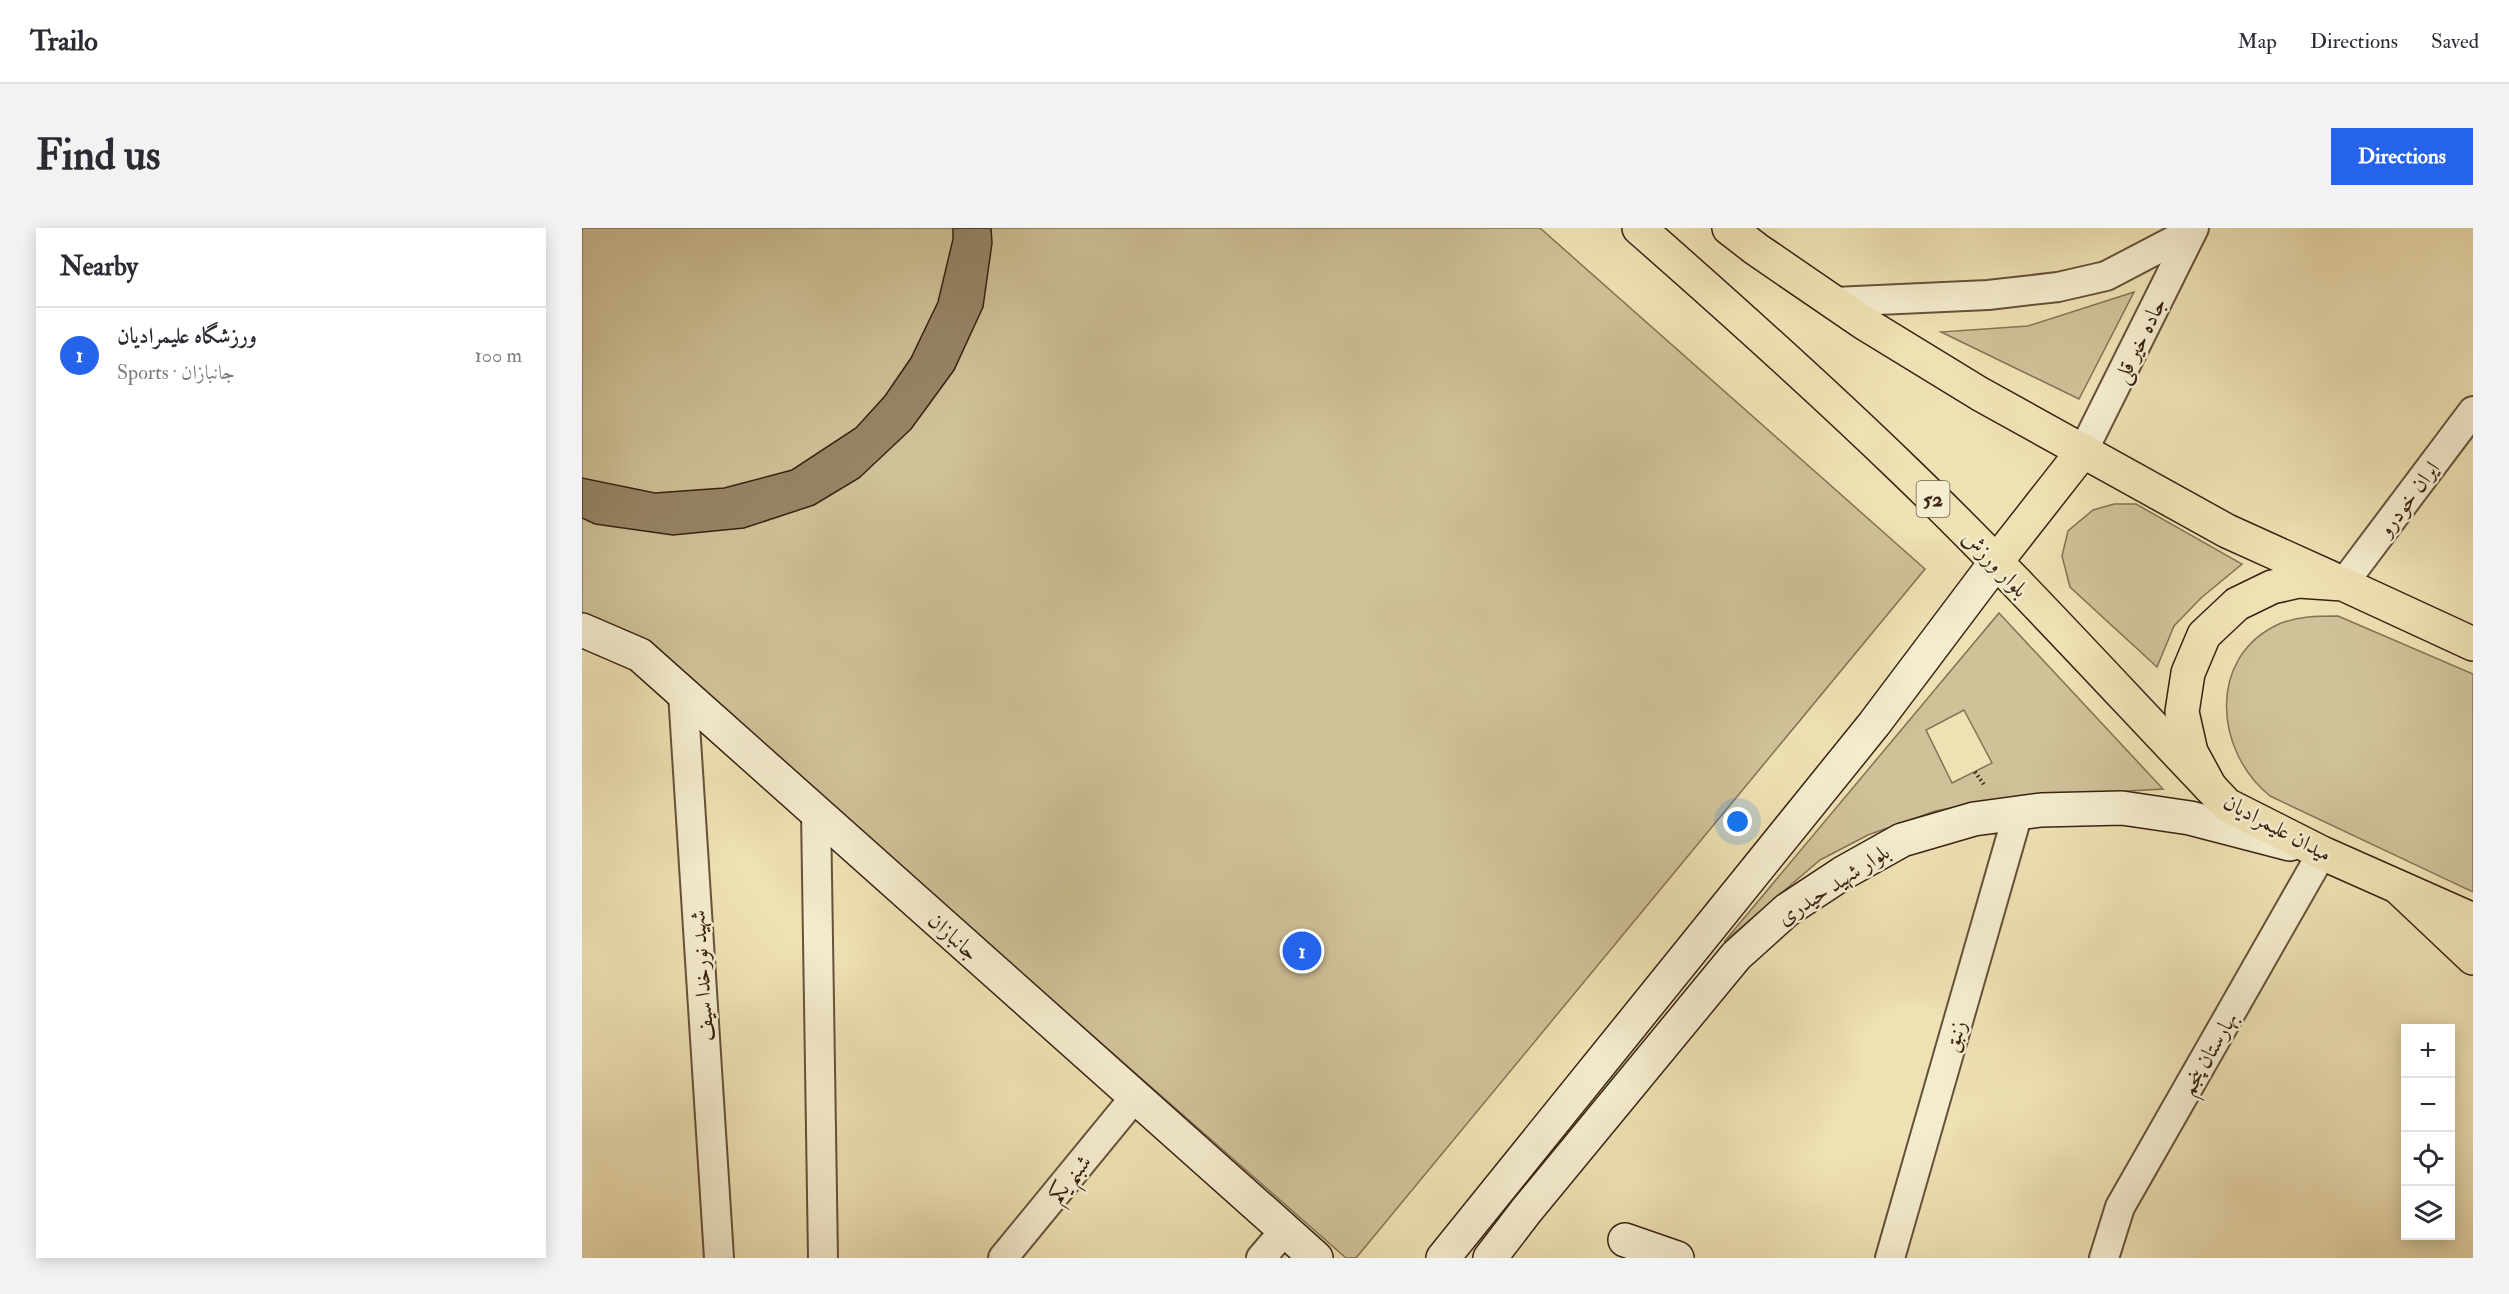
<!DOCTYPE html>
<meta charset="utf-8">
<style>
:root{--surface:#fff;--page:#f2f2f3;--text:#2b2b33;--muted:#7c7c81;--line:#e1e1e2;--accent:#2563eb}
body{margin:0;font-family:"IM FELL Double Pica",Amiri,serif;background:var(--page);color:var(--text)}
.controls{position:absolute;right:18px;bottom:18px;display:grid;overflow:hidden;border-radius:0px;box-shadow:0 3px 15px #0003}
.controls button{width:54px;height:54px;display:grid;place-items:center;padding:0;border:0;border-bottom:2px solid var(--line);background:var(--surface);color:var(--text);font:30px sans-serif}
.you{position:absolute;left:1156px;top:594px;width:21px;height:21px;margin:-15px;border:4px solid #fff;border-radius:50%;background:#1a73e8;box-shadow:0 0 0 9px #1a73e833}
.badge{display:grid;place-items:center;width:39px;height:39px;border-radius:50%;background:var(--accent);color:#fff;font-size:20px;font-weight:700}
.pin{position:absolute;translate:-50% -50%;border:3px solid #fff;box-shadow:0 2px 6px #0006}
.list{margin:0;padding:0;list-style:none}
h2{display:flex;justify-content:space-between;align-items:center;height:78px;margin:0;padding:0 24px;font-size:26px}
h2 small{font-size:20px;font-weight:400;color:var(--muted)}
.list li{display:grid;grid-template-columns:39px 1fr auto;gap:18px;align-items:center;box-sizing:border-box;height:96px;padding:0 24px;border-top:2px solid var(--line)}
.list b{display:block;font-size:22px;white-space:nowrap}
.list p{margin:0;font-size:20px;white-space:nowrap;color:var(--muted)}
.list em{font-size:20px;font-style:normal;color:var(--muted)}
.icon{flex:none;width:33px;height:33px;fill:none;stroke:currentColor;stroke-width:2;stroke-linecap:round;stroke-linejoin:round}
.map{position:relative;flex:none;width:1891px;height:1030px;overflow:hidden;border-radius:0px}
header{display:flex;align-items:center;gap:36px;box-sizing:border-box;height:84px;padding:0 30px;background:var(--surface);border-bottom:2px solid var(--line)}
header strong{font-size:28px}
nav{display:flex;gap:33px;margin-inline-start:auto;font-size:21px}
.intro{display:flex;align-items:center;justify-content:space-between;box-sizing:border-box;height:144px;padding:0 36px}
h1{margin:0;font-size:42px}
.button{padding:15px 27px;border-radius:0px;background:var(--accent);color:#fff;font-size:21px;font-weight:700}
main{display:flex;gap:36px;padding:0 36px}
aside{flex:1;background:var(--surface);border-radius:0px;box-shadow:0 3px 15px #0003}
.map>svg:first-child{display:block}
.green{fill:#cfc198;stroke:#847255;stroke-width:1.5;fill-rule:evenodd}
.building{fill:#978566;stroke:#392212;stroke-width:1.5}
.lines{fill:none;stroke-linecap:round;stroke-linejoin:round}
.street-casing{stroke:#66523a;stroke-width:32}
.secondary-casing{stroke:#392212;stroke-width:36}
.primary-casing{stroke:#392212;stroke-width:36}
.highway-casing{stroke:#392212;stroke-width:36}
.path{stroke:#392212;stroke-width:4;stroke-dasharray:1.5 3;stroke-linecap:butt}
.street{stroke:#f4ecce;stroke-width:28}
.secondary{stroke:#f4ecce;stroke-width:33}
.primary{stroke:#eee1b3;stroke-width:33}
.highway{stroke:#eee1b3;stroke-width:33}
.labels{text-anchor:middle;stroke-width:5;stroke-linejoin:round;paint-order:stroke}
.shield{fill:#f4ecce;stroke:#715f4a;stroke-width:1.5}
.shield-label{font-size:21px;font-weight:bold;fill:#392212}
.street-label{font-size:22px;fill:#392212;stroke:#f4ecce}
</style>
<header>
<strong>Trailo</strong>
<nav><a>Map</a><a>Directions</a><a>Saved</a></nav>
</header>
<div class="intro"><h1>Find us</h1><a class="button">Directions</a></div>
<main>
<aside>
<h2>Nearby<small></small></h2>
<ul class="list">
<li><span class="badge">1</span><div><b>ورزشگاه علیمرادیان</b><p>Sports · جانبازان</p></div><em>100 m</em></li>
</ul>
</aside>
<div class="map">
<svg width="1891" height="1030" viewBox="0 0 1891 1030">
<rect width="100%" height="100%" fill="#eee1b3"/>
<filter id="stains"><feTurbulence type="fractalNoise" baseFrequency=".00333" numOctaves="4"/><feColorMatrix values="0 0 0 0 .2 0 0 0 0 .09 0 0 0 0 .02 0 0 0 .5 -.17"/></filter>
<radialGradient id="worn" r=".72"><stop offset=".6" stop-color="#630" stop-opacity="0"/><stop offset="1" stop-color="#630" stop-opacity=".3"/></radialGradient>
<g class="green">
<path d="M 0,0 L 958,0 L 1343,341 L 774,1030 L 764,1030 L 63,415 L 0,388 Z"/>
<path d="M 1552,64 L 1497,171 L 1359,104 L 1446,98 Z"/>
<path d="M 1532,276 L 1554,276 L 1660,336 L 1619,370 L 1592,398 L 1575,439 L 1488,359 L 1480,328 L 1486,303 L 1511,282 Z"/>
<path d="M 1417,385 L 1581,561 L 1424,570 L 1353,583 L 1286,607 L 1238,632 L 1142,714 ZM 1382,482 L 1410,535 L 1370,555 L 1344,502 Z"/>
<path d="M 1756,388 L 1891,446 L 1891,664 L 1688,568 C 1633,524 1624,429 1697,396 C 1716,388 1736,388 1756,388 Z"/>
</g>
<path class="building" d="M 371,0 L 409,0 L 410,15 L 401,79 L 372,142 L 329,201 L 277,250 L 232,277 L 162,300 L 91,307 L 13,296 L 0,290 L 0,250 L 73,265 L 142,260 L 210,242 L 274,200 L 303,168 L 329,130 L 356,74 L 371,11 Z"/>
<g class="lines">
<g class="street-casing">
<g id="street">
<path d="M 1252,74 L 1406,67 L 1476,59 L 1524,48 L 1610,3"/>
<path d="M 1501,223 L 1612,0"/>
<path d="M 1761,356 L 1891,183"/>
<path d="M 101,465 L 137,1030"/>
<path d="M 234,584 L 241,1030"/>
<path d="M 421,1030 L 553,869"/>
<path d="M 679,1030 L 703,1002"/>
<path d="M 1308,1030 L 1436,585"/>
<path d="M 1522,1030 L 1538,979 L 1740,625"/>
</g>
</g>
<g class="secondary-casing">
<g id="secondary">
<path d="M 0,402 L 58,427 L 734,1030"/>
<path d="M 1043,1012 L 1095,1030"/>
<path d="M 861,1030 L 1292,496 L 1414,334"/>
<path d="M 908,1030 L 944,983 L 1154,728 L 1205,682 L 1261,645 L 1320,612 L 1392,591 L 1459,582 L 1540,580 L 1608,590 L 1708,616"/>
</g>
</g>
<g class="primary-casing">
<path id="primary" d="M 1818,661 L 1891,730"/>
</g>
<g class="highway-casing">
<g id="highway">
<path d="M 1057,0 C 1147,79 1236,159 1322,242 C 1428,344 1527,453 1628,559"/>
<path d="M 1147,0 L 1174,21 L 1282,95 L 1398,166 L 1645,303 L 1749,350"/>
<path d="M 1414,334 L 1501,223"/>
<path d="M 1891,416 L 1761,356 L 1717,353 L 1690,359 L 1655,376 L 1622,407 L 1606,445 L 1600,484 L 1609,524 L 1628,559 L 1645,577 L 1740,625 L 1891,692"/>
</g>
</g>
<path class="path" d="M 1393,544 L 1403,558"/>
<use href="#street" class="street"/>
<use href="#secondary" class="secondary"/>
<use href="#primary" class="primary"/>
<use href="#highway" class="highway"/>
</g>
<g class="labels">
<rect class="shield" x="1334.5" y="253" width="33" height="36" rx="4.5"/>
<g class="shield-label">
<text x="1351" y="278">52</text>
</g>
<g class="street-label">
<text transform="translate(1557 112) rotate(-64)" y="8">جاده خیر قلی</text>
<text transform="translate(1826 270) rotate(-53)" y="8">ایران خودرو</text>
<text transform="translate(1414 335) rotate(46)" y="8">بلوار ورزش</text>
<text transform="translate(1696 599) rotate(28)" y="8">میدان علیمرادیان</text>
<text transform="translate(1251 656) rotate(-33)" y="8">بلوار شهید حیدری</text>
<text transform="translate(372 708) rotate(42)" y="8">جانبازان</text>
<text transform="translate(119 748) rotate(-94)" y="8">شهید نورخدا سیف</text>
<text transform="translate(1372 808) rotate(-74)" y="8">زنبق</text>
<text transform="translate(1626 825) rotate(-60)" y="8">بهارستان پنجم</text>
<text transform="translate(487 950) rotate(-51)" y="8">شبنم یکم</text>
</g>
</g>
<rect width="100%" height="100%" filter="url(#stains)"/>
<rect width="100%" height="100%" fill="url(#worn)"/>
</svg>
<div class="controls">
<button>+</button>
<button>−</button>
<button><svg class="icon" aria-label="locate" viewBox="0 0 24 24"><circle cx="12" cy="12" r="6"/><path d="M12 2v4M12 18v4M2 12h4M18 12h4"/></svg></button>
<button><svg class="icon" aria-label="layers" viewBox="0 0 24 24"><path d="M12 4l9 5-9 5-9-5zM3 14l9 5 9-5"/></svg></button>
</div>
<div class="you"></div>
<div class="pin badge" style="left:720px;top:723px">1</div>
</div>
</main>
